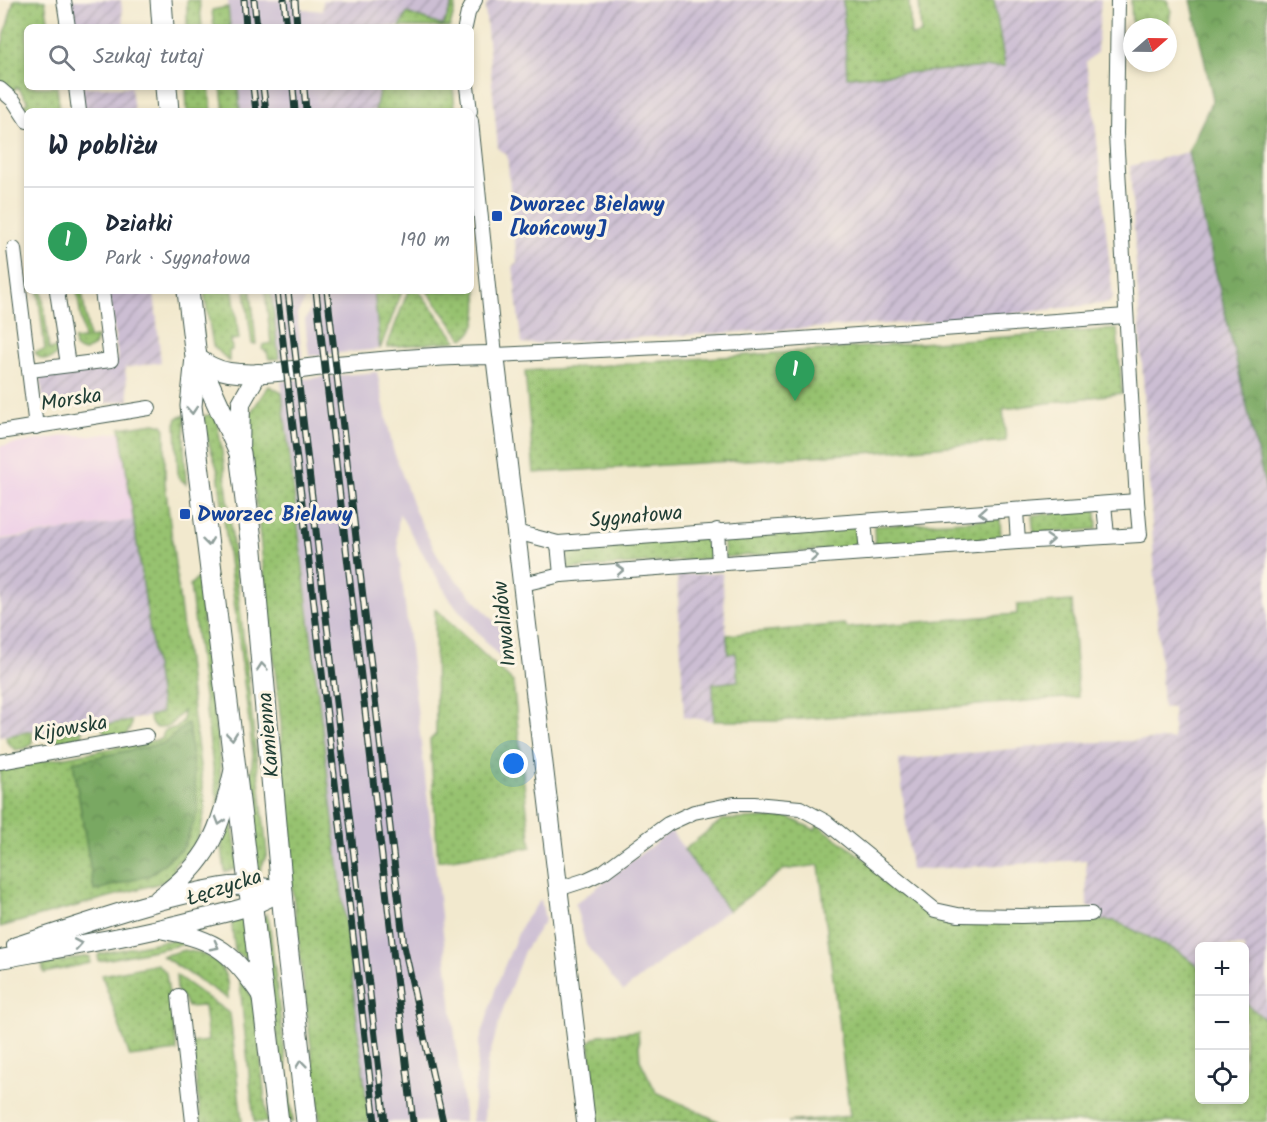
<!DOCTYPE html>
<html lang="pl">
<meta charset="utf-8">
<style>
:root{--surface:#fff;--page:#f6f6f7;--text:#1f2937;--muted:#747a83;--line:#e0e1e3;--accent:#d93025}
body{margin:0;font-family:Kalam,sans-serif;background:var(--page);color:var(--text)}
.controls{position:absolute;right:18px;bottom:18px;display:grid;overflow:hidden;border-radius:9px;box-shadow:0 3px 9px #0003}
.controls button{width:54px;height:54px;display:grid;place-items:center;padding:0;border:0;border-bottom:2px solid var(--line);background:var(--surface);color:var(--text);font:30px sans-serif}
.compass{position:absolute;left:1123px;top:18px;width:54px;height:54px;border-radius:50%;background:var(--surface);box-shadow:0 3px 9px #0003;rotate:70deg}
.you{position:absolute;left:514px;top:764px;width:21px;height:21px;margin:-15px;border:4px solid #fff;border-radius:50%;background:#1a73e8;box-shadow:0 0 0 9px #1a73e833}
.badge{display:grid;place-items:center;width:39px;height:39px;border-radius:50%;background:var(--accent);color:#fff;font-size:20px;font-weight:700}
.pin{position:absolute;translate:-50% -50px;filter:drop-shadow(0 2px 3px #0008)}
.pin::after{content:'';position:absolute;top:32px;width:21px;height:18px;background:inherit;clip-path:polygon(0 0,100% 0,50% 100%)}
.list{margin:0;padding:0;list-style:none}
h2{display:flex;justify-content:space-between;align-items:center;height:78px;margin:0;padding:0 24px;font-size:26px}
h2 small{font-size:20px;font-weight:400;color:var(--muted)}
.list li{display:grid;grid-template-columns:39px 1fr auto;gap:18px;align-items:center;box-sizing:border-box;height:108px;padding:0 24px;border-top:2px solid var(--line)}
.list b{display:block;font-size:22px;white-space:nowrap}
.list p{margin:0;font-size:20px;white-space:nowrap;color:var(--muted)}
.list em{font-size:20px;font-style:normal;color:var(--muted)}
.icon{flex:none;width:33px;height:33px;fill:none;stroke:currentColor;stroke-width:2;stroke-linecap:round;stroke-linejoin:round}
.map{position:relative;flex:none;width:1267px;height:1122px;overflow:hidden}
.search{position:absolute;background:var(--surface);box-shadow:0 3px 9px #0003;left:24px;top:24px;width:450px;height:66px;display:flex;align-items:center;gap:15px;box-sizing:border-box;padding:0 21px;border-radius:9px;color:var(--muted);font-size:22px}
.panel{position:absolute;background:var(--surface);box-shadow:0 3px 9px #0003;left:24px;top:108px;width:450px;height:186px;border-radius:9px}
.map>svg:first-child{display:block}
.built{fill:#eed0e7}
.industrial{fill:url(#industrial-furrows)}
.railway{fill:#ccbed3}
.grass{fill:url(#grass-dots);stroke:#5b8052;stroke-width:1.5}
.forest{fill:url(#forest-crowns);stroke:#4c724b;stroke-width:1.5}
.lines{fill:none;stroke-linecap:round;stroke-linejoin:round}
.street-casing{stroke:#3f574b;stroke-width:16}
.secondary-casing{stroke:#3f574b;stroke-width:20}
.primary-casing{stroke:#3f574b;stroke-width:23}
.street{stroke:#fff;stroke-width:14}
.secondary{stroke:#fff;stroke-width:18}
.primary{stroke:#fff;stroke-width:21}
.rail-casing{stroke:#1f3d34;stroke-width:7}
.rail{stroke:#fcf5e5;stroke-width:4.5;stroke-dasharray:14;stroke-linecap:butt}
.oneway{stroke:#8f9e9a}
.transit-dot{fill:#1a4fb4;stroke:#fcf5e5;stroke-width:2}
.labels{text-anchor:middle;stroke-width:6;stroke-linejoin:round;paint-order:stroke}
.transit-label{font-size:21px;font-weight:bold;fill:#164399;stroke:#fcf5e5;text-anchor:start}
.street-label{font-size:21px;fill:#1f3d34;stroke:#fcf5e5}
</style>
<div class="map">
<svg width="1267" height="1122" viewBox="0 0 1267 1122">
<defs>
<pattern id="industrial-furrows" width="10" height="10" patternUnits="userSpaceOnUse" patternTransform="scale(1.5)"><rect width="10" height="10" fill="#ccbed3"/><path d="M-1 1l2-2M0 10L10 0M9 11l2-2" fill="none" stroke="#a59cac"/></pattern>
<pattern id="grass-dots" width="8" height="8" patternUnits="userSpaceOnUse" patternTransform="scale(1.5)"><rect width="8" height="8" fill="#97c26f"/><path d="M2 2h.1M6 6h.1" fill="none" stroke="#7b9f5c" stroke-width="1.8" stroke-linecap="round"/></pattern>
<pattern id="forest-crowns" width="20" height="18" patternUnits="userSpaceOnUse" patternTransform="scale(1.5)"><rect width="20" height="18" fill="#79a862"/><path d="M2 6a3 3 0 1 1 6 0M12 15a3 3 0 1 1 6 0" fill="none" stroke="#638a52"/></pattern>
</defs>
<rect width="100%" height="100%" fill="#fcf5e5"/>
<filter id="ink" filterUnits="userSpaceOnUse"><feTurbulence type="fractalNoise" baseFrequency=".0167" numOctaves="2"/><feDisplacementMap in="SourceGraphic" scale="12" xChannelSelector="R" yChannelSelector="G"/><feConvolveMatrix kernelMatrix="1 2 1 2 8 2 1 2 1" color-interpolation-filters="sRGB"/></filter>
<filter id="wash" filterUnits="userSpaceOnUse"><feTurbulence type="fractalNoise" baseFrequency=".008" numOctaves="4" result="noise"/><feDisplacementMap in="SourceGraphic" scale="24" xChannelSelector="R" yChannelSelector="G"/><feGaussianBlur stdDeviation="1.35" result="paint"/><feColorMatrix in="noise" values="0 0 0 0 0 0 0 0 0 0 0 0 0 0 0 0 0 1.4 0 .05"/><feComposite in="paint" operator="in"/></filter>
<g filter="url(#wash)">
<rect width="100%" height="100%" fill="#f2e9ce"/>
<path class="built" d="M 120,432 L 134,520 L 0,539 L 0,446 L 71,435 L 91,436 Z"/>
<g class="industrial">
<path d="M 68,0 L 121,0 L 124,27 L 72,27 Z"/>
<path d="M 323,0 L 454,0 L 443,26 L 408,13 L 400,27 L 321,27 Z"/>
<path d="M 490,0 L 843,0 L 848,77 L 1004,66 L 994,0 L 1101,0 L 1097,52 L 1086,62 L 1095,121 L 1113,297 L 1109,303 L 956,320 L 524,344 L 521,341 L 513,266 L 517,263 L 507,155 L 498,149 L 485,8 Z"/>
<path d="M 80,87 L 131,87 L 134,111 L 83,111 Z"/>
<path d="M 318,87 L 380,87 L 375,111 L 319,111 Z"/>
<path d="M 1188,152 L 1267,494 L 1267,1021 L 1245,1003 L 1244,946 L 1200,946 L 1199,967 L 1181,953 L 1115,921 L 1094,920 L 1095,907 L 1087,907 L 1086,860 L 911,870 L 899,760 L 1074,743 L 1173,739 L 1173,707 L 1163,708 L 1130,166 Z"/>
<path d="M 109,291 L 154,291 L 161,362 L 125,368 L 129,400 L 44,411 L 40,372 L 118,361 Z"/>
<path d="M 134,520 L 162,714 L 54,734 L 32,731 L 0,736 L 0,540 Z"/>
<path d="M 722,573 L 728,653 L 736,652 L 738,682 L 714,685 L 714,721 L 684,717 L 677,575 Z"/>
</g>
<g class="railway">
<path d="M 228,0 L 301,0 L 302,9 L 323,11 L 321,27 L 230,27 Z"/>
<path d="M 238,87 L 318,87 L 319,111 L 240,111 Z"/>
<path d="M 271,291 L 302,291 L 304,302 L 297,314 L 302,356 L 279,359 Z"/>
<path d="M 308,291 L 374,291 L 380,349 L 309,356 L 305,320 L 310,309 Z"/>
<path d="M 377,372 L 393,449 L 415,511 L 442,564 L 512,641 L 512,672 L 451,601 L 399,513 L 397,536 L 465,1122 L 369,1122 L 295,491 L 281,381 Z"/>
<path d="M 671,831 L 729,911 L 724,913 L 623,991 L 586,945 L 575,904 Z"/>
<path d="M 541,899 L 545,920 L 524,951 L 505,1003 L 487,1064 L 484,1122 L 472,1122 L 479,1044 L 497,984 L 522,924 Z"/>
</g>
<g class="grass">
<path d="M 14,0 L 45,0 L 49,27 L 27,27 L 27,87 L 57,87 L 60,111 L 28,111 L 24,105 L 28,102 L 18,87 L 11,92 L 0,86 L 0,52 Z"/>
<path d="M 187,0 L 199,0 L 202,27 L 187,27 Z"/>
<path d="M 454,0 L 457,0 L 450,27 L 400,27 L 407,13 L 443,26 Z"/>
<path d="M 843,0 L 909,0 L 911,36 L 921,34 L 919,0 L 994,0 L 1005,66 L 847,77 Z"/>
<path d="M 1131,0 L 1167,0 L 1171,10 L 1168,27 L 1132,27 Z"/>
<path d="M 228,7 L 230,27 L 214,27 L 212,10 Z"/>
<path d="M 186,87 L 209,87 L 212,111 L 187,111 Z"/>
<path d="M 221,87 L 238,87 L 240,111 L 224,111 Z"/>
<path d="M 380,87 L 453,87 L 455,108 L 434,111 L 375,111 Z"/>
<path d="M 471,254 C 474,278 488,326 463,339 L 427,291 L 471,291 Z"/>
<path d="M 38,291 L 42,291 L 49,349 L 59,348 L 56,355 C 49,362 40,361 35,352 L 45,350 Z"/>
<path d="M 77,291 L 82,291 L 89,338 L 97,337 L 94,346 L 85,351 L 80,351 L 75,347 L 74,340 L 84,339 Z"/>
<path d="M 204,291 L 233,291 L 239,339 L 231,340 L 232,350 L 229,351 L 229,361 L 213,346 Z"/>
<path d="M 245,291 L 251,291 L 256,344 L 252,344 Z"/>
<path d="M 265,291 L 271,291 L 279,359 L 269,359 L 267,352 L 262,349 L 263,345 L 271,343 Z"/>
<path d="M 374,291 L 402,291 L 380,349 Z"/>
<path d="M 408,291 L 419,291 L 457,341 L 387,347 Z"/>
<path d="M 1117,329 L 1122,393 L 1003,409 L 1006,441 L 878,452 L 534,473 L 525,371 Z"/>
<path d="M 269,386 L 282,393 L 369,1122 L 320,1122 L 283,810 L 281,722 L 246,414 L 251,412 Z"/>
<path d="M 216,414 L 224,464 L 266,843 L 267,854 L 258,875 L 248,793 L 253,755 L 218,471 L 206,435 L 203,416 Z"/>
<path d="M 185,415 L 184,443 L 186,484 L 178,477 L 176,422 L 177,418 Z"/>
<path d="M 155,423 L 162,425 L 165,429 L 165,483 L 205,807 C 201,836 197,848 173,866 L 177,874 L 160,883 L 0,927 L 0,769 L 162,739 L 164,731 L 177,727 L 183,720 L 183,711 L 169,726 L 157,728 L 152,725 L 149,716 L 162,713 L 120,428 Z"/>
<path d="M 1096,510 L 1097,529 L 1034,534 L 1032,515 Z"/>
<path d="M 1000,519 L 1001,539 L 875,547 L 874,526 Z"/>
<path d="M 858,526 L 860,548 L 725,557 L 723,535 Z"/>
<path d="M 713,536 L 715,558 L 568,569 L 567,546 Z"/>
<path d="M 198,577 L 220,763 L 221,789 L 218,807 L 190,585 Z"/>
<path d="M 1072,601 L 1078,697 L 776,721 L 714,721 L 713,684 L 738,681 L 736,653 L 728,654 L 727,635 L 844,624 L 847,628 L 1017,614 L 1017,605 Z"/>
<path d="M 435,609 L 513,682 L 531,847 L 438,861 L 430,740 L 436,734 Z"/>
<path d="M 131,721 L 131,726 L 126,735 L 111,737 L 103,731 L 102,725 Z"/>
<path d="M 82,730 L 82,735 L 76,743 L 63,746 L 55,738 L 54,734 Z"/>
<path d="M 32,731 L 32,744 L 27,748 L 15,750 L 7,742 L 6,736 Z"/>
<path d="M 231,816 L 239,868 L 225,872 L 221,838 Z"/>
<path d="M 788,817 L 815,830 L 818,825 L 891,878 L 898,892 L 938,920 L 1115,921 L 1181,953 L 1199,967 L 1200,1100 L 1244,1100 L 1245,1003 L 1267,1021 L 1267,1122 L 788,1122 L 850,1116 L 819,865 L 783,870 L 729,911 L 684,850 L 722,820 Z"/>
<path d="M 266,914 L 269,921 L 293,1122 L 287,1122 L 263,919 Z"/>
<path d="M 243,917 L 249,959 L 248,961 L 235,951 L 231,919 Z"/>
<path d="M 178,940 L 186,944 L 99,961 L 98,956 L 99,954 L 164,941 Z"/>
<path d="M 184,950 C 215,954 230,968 228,999 L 162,956 Z"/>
<path d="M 88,956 L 90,957 L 90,963 L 44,973 L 42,965 Z"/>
<path d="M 157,964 L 166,973 L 177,1051 L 130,1057 L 102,975 Z"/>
<path d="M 176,975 L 230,1014 L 242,1122 L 201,1122 L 192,1043 L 208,1041 L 204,1006 L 187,1007 L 184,999 L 177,991 Z"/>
<path d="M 239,975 L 255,1002 L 267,1122 L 254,1122 Z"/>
<path d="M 638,1031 L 640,1060 L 656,1092 L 720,1122 L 598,1122 L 589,1042 L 599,1035 Z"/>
</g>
<g class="forest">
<path d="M 1191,0 L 1267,0 L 1267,494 L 1188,152 L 1213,99 Z"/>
<path d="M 188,723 L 198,811 L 184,847 L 150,875 L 94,891 L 73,762 L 165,743 Z"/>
</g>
</g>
<g filter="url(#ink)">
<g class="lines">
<g class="street-casing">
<g id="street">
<path d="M 64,0 L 68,27"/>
<path d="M 1118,0 L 1116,134 L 1137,501"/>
<path d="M 465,27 L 468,13 L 475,0"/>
<path d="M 76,87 L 79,111"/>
<path d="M 467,87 L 470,111"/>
<path d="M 0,89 L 14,101 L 27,121"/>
<path d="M 471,121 L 495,355 L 744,343 L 1126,316"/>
<path d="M 14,249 L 36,427"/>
<path d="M 57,291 L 68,365"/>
<path d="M 30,370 L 111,360 L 102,291"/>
<path d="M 0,432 L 149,408"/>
<path d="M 1104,504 L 1107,536"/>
<path d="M 1016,511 L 1018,542"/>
<path d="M 864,521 L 867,553"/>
<path d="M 717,530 L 719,563"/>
<path d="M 516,532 L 558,543 L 1137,501 L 1140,535 L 1018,542 L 561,575 L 523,584"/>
<path d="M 558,543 L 561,575"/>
<path d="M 0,762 L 146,736"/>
<path d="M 558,889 L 586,880 L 603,872 L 668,824 L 694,812 L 734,804 L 754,804 L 800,808 L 826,822 L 935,910 L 958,915 L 1021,916 L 1091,914"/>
<path d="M 179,996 L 193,1122"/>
</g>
</g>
<g class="secondary-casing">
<g id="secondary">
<path d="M 196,357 C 207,364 216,370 229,372 C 260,377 295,369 325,366 C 382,361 438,355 495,355 L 586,1122"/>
<path d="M 240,453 L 241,403 L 258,373"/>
<path d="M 158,899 C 210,861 219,832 233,772"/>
<path d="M 164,930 C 217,939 234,954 263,998"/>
<path d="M 16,946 C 83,925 152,899 222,887 C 241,884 262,887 282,890"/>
<path d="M 0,959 C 67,947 134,936 200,919 C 228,912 257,907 282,890"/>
</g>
</g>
<g class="primary-casing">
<g id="primary">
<path d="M 161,0 L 163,27"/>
<path d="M 166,87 L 168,111"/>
<path d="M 188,291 L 196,357 L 191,406 L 278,1122"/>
<path d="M 197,358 L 240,453 L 251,540 L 286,937 L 307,1122"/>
</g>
</g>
<use href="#street" class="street"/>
<use href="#secondary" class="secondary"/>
<use href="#primary" class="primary"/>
<g class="rail-casing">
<g id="rail">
<path d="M 244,0 L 246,27"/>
<path d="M 254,0 L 257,27"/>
<path d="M 284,0 L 287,27"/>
<path d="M 295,0 L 297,27"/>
<path d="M 253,87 L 256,111"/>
<path d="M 263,87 L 266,111"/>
<path d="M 293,87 L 295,111"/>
<path d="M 304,87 L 306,111"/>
<path d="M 277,291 L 375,1122"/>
<path d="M 288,291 L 385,1122"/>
<path d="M 316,291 L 413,1122"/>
<path d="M 327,291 L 404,946 L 443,1122"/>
</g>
</g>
<use href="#rail" class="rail"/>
</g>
<defs><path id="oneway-chevron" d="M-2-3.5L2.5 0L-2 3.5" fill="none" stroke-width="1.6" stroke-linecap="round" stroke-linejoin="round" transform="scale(1.5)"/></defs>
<g class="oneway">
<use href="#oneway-chevron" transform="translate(192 410) rotate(86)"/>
<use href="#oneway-chevron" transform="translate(983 513) rotate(176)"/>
<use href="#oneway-chevron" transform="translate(1050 540) rotate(-4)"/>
<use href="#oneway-chevron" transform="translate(208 542) rotate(83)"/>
<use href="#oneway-chevron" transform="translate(814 556) rotate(-4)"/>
<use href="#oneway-chevron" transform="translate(620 570) rotate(-4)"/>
<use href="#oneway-chevron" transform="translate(262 667) rotate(-95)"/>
<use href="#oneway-chevron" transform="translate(232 736) rotate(83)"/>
<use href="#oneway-chevron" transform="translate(220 821) rotate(107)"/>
<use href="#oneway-chevron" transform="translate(78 944) rotate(-10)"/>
<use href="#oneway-chevron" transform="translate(215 946) rotate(28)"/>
<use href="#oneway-chevron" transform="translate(301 1064) rotate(-96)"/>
</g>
</g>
<g class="transit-dot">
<rect x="491" y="210" width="12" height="12" rx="3"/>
<rect x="179" y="508" width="12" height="12" rx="3"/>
</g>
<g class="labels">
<g class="transit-label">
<text x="509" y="211">Dworzec Bielawy<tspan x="509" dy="24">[końcowy]</tspan></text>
<text x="197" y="521">Dworzec Bielawy</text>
</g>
<g class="street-label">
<text transform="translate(71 399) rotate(-9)" y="7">Morska</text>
<text transform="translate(636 516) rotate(-5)" y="7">Sygnałowa</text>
<text transform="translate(504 624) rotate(-96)" y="7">Inwalidów</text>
<text transform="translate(70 728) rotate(-10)" y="7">Kijowska</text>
<text transform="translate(268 735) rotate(-95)" y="7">Kamienna</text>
<text transform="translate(224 887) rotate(-18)" y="7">Łęczycka</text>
</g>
</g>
</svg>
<div class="controls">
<button>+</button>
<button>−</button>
<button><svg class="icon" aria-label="locate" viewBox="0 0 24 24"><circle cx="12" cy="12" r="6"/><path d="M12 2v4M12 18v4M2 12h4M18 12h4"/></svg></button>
</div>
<svg class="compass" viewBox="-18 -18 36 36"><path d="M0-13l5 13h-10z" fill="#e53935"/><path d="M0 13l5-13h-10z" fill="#747a83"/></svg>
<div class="you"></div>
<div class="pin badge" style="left:795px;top:401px;background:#2e9e5b">1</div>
<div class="search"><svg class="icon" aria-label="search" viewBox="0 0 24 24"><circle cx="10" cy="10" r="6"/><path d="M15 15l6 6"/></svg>Szukaj tutaj</div>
<section class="panel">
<h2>W pobliżu<small></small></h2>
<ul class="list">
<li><span class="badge" style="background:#2e9e5b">1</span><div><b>Działki</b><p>Park · Sygnałowa</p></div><em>190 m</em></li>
</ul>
</section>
</div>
